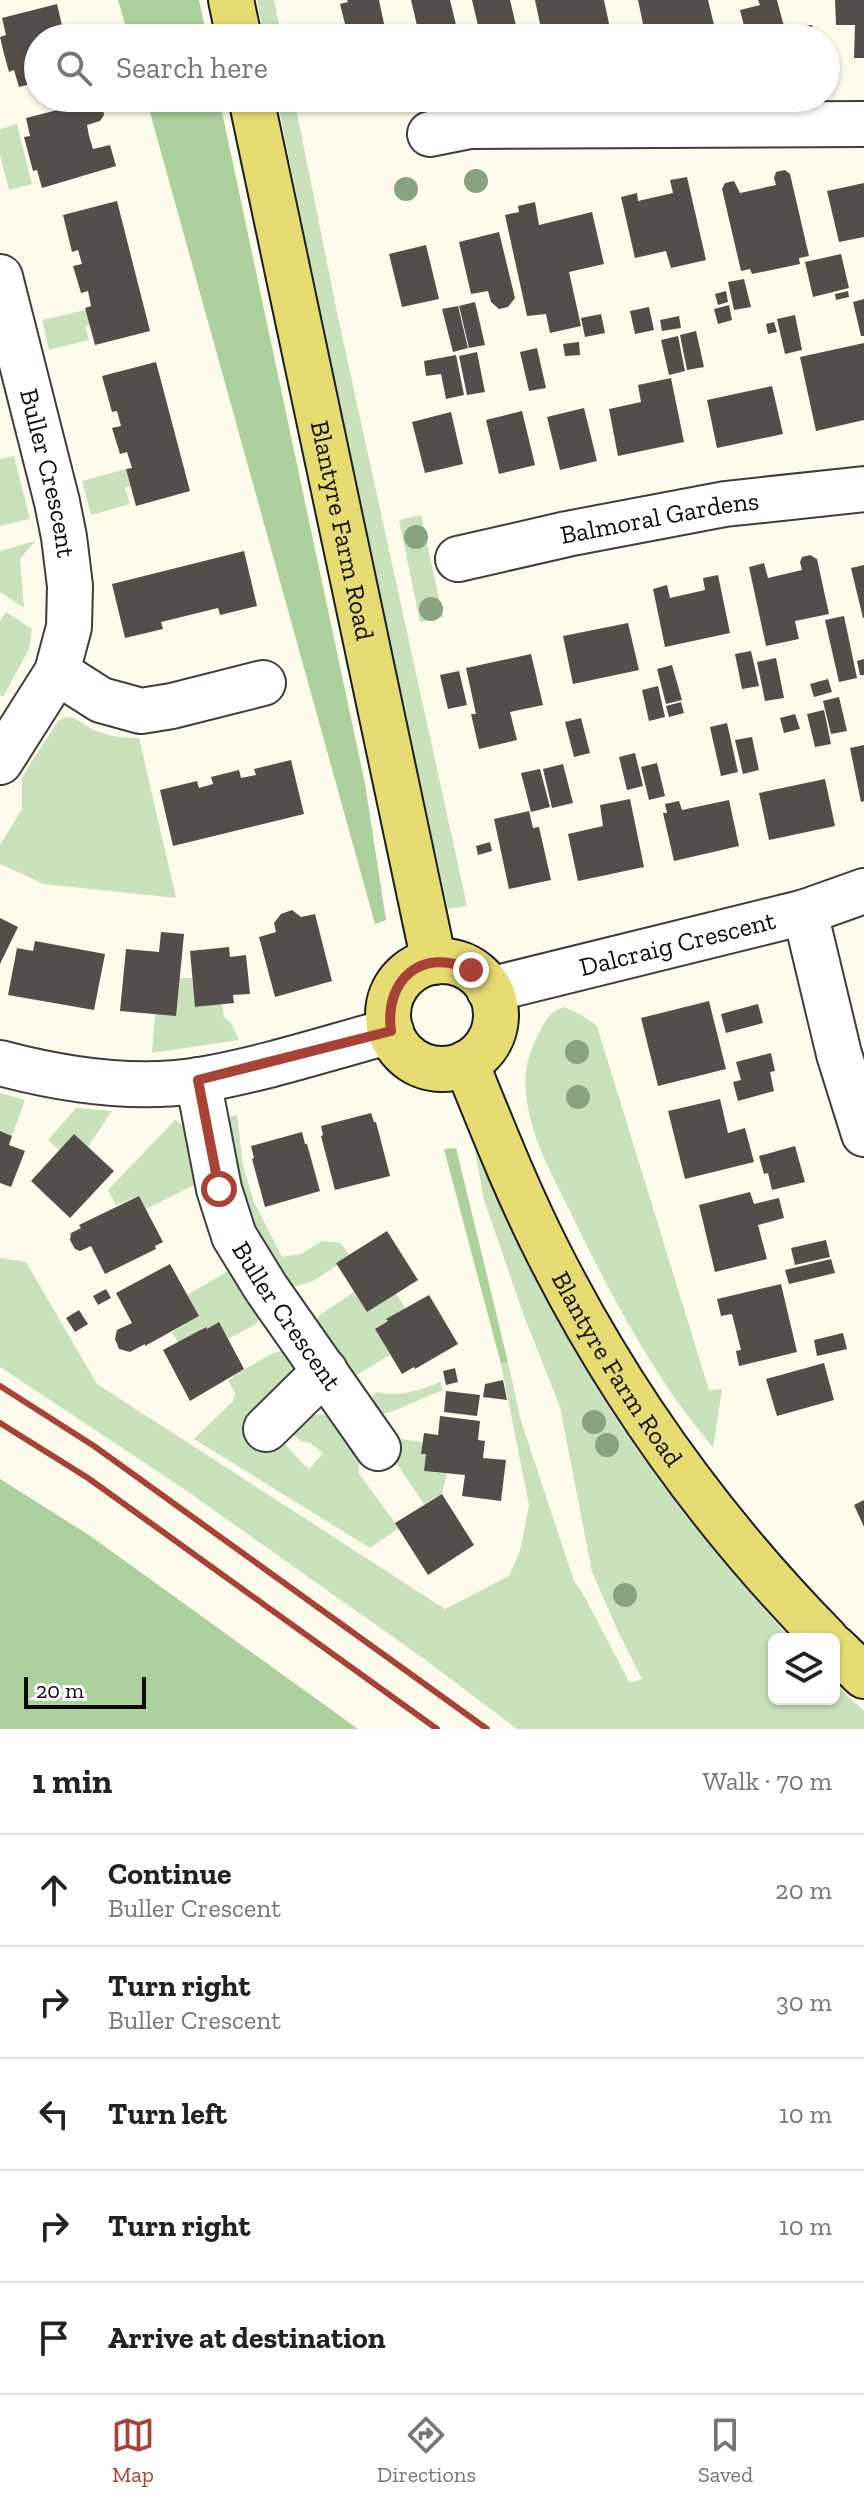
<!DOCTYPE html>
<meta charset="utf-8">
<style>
:root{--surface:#fff;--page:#f6f6f6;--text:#222;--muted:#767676;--line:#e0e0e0;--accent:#a94236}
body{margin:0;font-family:"Zilla Slab",serif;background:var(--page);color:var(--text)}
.controls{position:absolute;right:24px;bottom:24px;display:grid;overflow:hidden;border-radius:12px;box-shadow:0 2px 6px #0004}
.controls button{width:72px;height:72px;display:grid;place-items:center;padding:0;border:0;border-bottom:2px solid var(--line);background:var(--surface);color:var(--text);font:40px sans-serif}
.scale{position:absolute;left:24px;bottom:20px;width:122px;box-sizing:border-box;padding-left:8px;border:4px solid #0b0b0b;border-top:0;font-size:22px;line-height:28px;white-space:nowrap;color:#0b0b0b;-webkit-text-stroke:6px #fff;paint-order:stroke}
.stop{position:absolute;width:24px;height:24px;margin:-18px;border:6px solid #a94236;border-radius:50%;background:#fff}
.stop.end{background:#a94236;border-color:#fff;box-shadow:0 2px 8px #0008}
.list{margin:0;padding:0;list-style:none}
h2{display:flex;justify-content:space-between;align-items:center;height:104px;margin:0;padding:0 32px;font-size:34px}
h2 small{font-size:26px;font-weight:400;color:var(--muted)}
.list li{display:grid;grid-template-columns:52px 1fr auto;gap:24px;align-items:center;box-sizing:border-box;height:112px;padding:0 32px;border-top:2px solid var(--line)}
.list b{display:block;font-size:30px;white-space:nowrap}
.list p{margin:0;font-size:26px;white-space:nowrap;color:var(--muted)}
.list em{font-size:26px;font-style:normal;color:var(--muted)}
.icon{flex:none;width:44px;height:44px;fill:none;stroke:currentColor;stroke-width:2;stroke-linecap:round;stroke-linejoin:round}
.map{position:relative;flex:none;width:864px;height:1729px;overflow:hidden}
.search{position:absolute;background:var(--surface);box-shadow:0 2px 6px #0004;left:24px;right:24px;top:24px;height:88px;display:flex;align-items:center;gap:20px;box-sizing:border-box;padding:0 28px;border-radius:44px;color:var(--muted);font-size:30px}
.sheet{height:664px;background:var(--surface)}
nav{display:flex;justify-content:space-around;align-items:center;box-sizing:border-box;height:112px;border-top:2px solid var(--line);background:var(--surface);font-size:22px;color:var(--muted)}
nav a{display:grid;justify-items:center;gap:4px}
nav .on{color:var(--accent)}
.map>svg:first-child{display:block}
.green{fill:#c9e2bb}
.forest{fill:#acd19c}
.building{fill:#534e49}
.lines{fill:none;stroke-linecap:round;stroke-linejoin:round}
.minor-casing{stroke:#3e3e3e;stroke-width:48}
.major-casing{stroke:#1c1c1c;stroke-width:48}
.minor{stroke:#fff;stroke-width:44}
.major{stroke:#e7dc72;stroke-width:44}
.rail{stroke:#a94236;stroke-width:6}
.tree{fill:#88a37f}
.route{stroke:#a94236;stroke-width:10}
.labels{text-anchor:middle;stroke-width:8;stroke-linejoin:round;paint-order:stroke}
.street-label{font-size:26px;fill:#0b0b0b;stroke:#fff}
</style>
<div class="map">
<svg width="864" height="1729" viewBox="0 0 864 1729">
<rect width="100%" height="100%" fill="#fdfcec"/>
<g class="green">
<path d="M 257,0 L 274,0 L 282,38 L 264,38 Z"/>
<path d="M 277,98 L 294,98 L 338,317 L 467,906 L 448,909 L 358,504 Z"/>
<path d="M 17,124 L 32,184 L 9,190 L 0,155 L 0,129 Z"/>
<path d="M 86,310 L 90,325 L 85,326 L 89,340 L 49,350 L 42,320 Z"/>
<path d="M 14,456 L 30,519 L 0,526 L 0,459 Z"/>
<path d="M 126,469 L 131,486 L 125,488 L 130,504 L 91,515 L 82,481 Z"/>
<path d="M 421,515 L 443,617 L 420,622 L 399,520 Z"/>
<path d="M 35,541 L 20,559 L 24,608 L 0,592 L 0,551 Z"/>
<path d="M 6,612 L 32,629 L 29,649 L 3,697 L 0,695 L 0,621 Z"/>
<path d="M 68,717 C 78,718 82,724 92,729 C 107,736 122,738 139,738 L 176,898 L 44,884 L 0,864 L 0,845 L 22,809 L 22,777 L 58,721 Z"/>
<path d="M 179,978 L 192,978 L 196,1007 L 222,1004 L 224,1017 L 231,1023 L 239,1040 L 152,1053 L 155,1014 Z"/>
<path d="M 564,1007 L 582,1015 L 597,1026 L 709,1390 L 722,1389 L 713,1448 C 697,1427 680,1407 666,1385 C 629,1329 598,1270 569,1209 C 552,1175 533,1141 527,1102 C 523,1080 526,1058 537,1037 C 543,1024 549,1011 564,1007 Z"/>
<path d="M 0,1093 L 25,1100 L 12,1136 L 0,1131 Z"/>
<path d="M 76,1108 L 112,1111 L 88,1147 L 74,1134 L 59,1150 L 48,1140 Z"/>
<path d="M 237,1115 L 243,1166 L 254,1202 L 282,1257 L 301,1254 L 322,1241 L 341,1243 L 349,1255 L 336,1262 L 338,1265 L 313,1281 L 290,1288 L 249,1219 L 225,1118 Z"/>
<path d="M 175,1120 L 192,1132 L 200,1182 L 146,1209 L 139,1196 L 116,1205 L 108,1190 Z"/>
<path d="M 473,1140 C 512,1229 553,1317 604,1400 C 658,1486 723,1564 791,1639 L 774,1639 L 774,1699 L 834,1699 L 834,1683 L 864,1711 L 864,1729 L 517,1729 L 427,1661 L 181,1487 L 0,1367 L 0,1258 L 26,1262 L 97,1384 L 445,1609 L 509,1576 L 520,1551 L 529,1505 L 501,1364 L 508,1362 L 521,1421 L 574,1581 L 583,1594 L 630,1683 L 642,1679 L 618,1631 L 592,1572 L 560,1407 L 524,1316 L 484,1200 Z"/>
<path d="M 235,1267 L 265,1314 L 256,1324 L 228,1339 L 219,1323 L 207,1329 L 205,1327 L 178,1342 L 172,1332 L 199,1316 L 187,1295 Z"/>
<path d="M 354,1292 L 367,1312 L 396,1293 L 405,1308 L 375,1329 L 390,1355 L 352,1378 L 313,1324 L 321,1314 Z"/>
<path d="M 288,1350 L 295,1362 L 295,1374 L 280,1440 C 291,1449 298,1460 309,1469 L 323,1453 L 309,1442 L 302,1442 L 288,1430 C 329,1398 333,1420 361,1453 L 358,1472 L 399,1528 L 370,1548 L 194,1439 L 233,1401 L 235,1393 L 228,1380 L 233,1378 L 233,1376 L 273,1353 Z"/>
<path d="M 440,1382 L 443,1390 L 391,1412 L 376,1415 L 369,1403 L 376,1392 C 399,1397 418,1391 440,1382 Z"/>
<path d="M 401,1439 L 422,1442 L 422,1453 L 426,1454 L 425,1471 L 447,1474 L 442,1494 L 424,1504 L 395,1461 L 398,1454 L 395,1441 Z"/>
</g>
<g class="forest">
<path d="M 118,0 L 199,0 L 207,38 L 129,38 Z"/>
<path d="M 146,98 L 219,98 L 365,784 L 386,920 L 375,924 Z"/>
<path d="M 456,1148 L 508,1362 L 501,1364 L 444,1149 Z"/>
<path d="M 0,1479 L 89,1535 L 358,1729 L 0,1729 Z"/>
</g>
<g class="building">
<path d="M 347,0 L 379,0 L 387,38 L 325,38 L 347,32 L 340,4 L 348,2 Z"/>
<path d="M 411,0 L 450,0 L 458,33 L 439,38 L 420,38 Z"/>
<path d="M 472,0 L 510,0 L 519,38 L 481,38 Z"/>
<path d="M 535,0 L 604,0 L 612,38 L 543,38 Z"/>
<path d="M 638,0 L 708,0 L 717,37 L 646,38 Z"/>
<path d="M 758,0 L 777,0 L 787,38 L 747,38 L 740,10 L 760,5 Z"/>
<path d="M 835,0 L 864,0 L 864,58 L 854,58 L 855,25 L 836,25 Z"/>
<path d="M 57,4 L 65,38 L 38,38 L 38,82 L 19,87 L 14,70 L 9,72 L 4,54 L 0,37 L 6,35 L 2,18 Z"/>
<path d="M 812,25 L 814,38 L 797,38 L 795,27 Z"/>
<path d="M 81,104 L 82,107 L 96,104 L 103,107 L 104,115 L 100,121 L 87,125 L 89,136 L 93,149 L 110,145 L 116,166 L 42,188 L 37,170 L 33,171 L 24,137 L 30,136 L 26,118 Z"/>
<path d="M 785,170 L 790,174 L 809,256 L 799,258 L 800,264 L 752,274 L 750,269 L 741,271 L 722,189 L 725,183 L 734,181 L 740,193 L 776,185 L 774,178 L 776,172 Z"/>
<path d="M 687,177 L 706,260 L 671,268 L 666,251 L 635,258 L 621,197 L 637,193 L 638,201 L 673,193 L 670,180 Z"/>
<path d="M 864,183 L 864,237 L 839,242 L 827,191 Z"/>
<path d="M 117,201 L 150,331 L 95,345 L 85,308 L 91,306 L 88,291 L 81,293 L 73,266 L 82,264 L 78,250 L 72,252 L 63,215 Z"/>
<path d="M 535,202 L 539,225 L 592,212 L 604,264 L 569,272 L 581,326 L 550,333 L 546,314 L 527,316 L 505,215 L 519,212 L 518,206 Z"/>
<path d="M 499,232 L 515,298 L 508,307 L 499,309 L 491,302 L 488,291 L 471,294 L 459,242 Z"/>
<path d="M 426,245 L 439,299 L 402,307 L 389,254 Z"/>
<path d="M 841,254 L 849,288 L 813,297 L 805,262 Z"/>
<path d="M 744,279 L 751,307 L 734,310 L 728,282 Z"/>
<path d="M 726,291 L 728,302 L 718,305 L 715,294 Z"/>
<path d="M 848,291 L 849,297 L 836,300 L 835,294 Z"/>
<path d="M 864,299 L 864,336 L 861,336 L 853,302 Z"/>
<path d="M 475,302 L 485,345 L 469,348 L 459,306 Z"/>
<path d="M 729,305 L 732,320 L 718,324 L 714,309 Z"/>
<path d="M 458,306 L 468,348 L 453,352 L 442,309 Z"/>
<path d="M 649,307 L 654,330 L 635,334 L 630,311 Z"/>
<path d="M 601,314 L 605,333 L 585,337 L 581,318 Z"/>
<path d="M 795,315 L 802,350 L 785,354 L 777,319 Z"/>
<path d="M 679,316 L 681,328 L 662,331 L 660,320 Z"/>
<path d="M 774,322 L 777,332 L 768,334 L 766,324 Z"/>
<path d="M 696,331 L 704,367 L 687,370 L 680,335 Z"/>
<path d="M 678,336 L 685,371 L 669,375 L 661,340 Z"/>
<path d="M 579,342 L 580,355 L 565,356 L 563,344 Z"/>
<path d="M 864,343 L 864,420 L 816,431 L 800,357 Z"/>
<path d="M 537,348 L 546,388 L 529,391 L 520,352 Z"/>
<path d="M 477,352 L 485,392 L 467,395 L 459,356 Z"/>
<path d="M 456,355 L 464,395 L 446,399 L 441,374 L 426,376 L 424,361 Z"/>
<path d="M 156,362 L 190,491 L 136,506 L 126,469 L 132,468 L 127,452 L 120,454 L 112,428 L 121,426 L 117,411 L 112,412 L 102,376 Z"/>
<path d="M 671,378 L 684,442 L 618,456 L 609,409 L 641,402 L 638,385 Z"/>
<path d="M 772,386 L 783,434 L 717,448 L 707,400 Z"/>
<path d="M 584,408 L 597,461 L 560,470 L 547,417 Z"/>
<path d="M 522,411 L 535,465 L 499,474 L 486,420 Z"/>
<path d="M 451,412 L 463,464 L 425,473 L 412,422 Z"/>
<path d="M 244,551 L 257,606 L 220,615 L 218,608 L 161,622 L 163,629 L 125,638 L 112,584 Z"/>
<path d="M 810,555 L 817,559 L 829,614 L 795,621 L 799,639 L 766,646 L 749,567 L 764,563 L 768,578 L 802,570 L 800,562 L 802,557 Z"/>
<path d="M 864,565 L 864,618 L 863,618 L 851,568 Z"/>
<path d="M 718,575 L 730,633 L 665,647 L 653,589 L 667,585 L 670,598 L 705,590 L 703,578 Z"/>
<path d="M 844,616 L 857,678 L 839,682 L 825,620 Z"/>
<path d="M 628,623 L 639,670 L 573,684 L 563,636 Z"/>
<path d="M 751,651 L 759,686 L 742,689 L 735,654 Z"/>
<path d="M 531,654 L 543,705 L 510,712 L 517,740 L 479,749 L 471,714 L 476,714 L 466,668 Z"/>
<path d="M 776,658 L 784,698 L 765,701 L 757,662 Z"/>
<path d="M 864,659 L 864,675 L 860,675 L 857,661 Z"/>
<path d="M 672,665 L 682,700 L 666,704 L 657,669 Z"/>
<path d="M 459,671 L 467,705 L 448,709 L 440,675 Z"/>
<path d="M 828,679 L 832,692 L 814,697 L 810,684 Z"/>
<path d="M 658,686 L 665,717 L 649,721 L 642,690 Z"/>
<path d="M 839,697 L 847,731 L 831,734 L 823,701 Z"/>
<path d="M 681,702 L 684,713 L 669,717 L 666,706 Z"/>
<path d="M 824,710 L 831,744 L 815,747 L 807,714 Z"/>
<path d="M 795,714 L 800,729 L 784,733 L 780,718 Z"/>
<path d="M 581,718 L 590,753 L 574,757 L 565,722 Z"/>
<path d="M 727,723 L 738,772 L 721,776 L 710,727 Z"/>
<path d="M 752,737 L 759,770 L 743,774 L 735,740 Z"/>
<path d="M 864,745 L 864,801 L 861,802 L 850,748 Z"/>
<path d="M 635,753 L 643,786 L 627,790 L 619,757 Z"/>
<path d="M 291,760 L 304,814 L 173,846 L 160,790 L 197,781 L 199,788 L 213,784 L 211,777 L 239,770 L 241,778 L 256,775 L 254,769 Z"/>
<path d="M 657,763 L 665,796 L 649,800 L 641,767 Z"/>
<path d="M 563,764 L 573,803 L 552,808 L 543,769 Z"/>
<path d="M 540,769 L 550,807 L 531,812 L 521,773 Z"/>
<path d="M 825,779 L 835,826 L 769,840 L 759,793 Z"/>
<path d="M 630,799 L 644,867 L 578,881 L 568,834 L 603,826 L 600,805 Z"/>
<path d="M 729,800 L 739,846 L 674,861 L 663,813 L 667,813 L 665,804 L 679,801 L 682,810 Z"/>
<path d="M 529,811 L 533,828 L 539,827 L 551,880 L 509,889 L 494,819 Z"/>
<path d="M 490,842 L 492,851 L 478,855 L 476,846 Z"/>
<path d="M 292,910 L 301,917 L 315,914 L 332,981 L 275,997 L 259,937 L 276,932 L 274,923 L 281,914 Z"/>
<path d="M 0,918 L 18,927 L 0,964 Z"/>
<path d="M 161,932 L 184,934 L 176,1016 L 120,1011 L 126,949 L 159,952 Z"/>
<path d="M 35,941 L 105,954 L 94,1010 L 8,995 L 17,948 L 33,951 Z"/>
<path d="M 229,947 L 230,957 L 246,955 L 250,994 L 233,995 L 234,1003 L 195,1007 L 190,951 Z"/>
<path d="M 709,1001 L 726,1069 L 658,1086 L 641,1018 Z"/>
<path d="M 758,1004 L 763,1023 L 726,1033 L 721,1014 Z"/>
<path d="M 771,1053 L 775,1071 L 770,1072 L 774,1091 L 738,1101 L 733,1082 L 741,1080 L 736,1062 Z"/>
<path d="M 720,1099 L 728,1133 L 745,1128 L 754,1162 L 685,1179 L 668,1111 Z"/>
<path d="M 371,1113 L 374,1122 L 376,1122 L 390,1176 L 335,1190 L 321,1136 L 323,1135 L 321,1126 Z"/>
<path d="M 0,1131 L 12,1136 L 9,1145 L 25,1151 L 11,1187 L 0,1183 Z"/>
<path d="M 302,1132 L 305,1144 L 307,1144 L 320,1191 L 265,1207 L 252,1159 L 254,1158 L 251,1146 Z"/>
<path d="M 74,1134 L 114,1171 L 70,1218 L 31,1181 Z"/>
<path d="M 795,1146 L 805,1182 L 772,1190 L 768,1173 L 764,1174 L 759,1156 Z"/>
<path d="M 750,1192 L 754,1204 L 779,1198 L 784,1218 L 758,1225 L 767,1259 L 715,1272 L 699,1205 Z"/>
<path d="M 139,1196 L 163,1242 L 155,1246 L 156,1249 L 105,1274 L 91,1246 L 80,1251 L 75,1249 L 70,1240 L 71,1233 L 81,1228 L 79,1225 Z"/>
<path d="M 387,1231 L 418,1280 L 367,1312 L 336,1263 Z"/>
<path d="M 826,1240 L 830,1257 L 795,1265 L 791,1248 Z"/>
<path d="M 831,1259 L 835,1273 L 789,1284 L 785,1270 Z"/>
<path d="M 170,1264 L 199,1316 L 145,1346 L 145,1344 L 130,1352 L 119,1349 L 115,1339 L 117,1330 L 132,1323 L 116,1293 Z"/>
<path d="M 781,1284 L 797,1352 L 739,1366 L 736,1351 L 741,1350 L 732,1314 L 721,1316 L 717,1299 Z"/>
<path d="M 106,1289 L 111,1298 L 98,1305 L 93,1296 Z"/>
<path d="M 429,1295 L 458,1344 L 415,1369 L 414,1367 L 402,1374 L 375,1329 L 388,1321 L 386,1319 Z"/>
<path d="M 79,1310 L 88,1324 L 75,1332 L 66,1318 Z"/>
<path d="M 219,1322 L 244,1369 L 190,1401 L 163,1350 L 206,1327 L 207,1329 Z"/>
<path d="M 843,1333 L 847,1349 L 817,1356 L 814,1340 Z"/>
<path d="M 824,1363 L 834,1400 L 777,1416 L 766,1379 Z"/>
<path d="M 455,1368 L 458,1382 L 446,1385 L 443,1371 Z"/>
<path d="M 503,1380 L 507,1400 L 483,1397 L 485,1384 Z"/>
<path d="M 446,1391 L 480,1395 L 477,1416 L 444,1412 Z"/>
<path d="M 440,1416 L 480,1421 L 478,1440 L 485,1441 L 483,1458 L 506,1460 L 501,1501 L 462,1496 L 465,1475 L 424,1471 L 426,1454 L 421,1454 L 424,1433 L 438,1435 Z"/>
<path d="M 442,1494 L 474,1545 L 428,1575 L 395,1523 Z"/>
<path d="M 864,1500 L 864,1527 L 854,1505 Z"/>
</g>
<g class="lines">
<g class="minor-casing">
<g id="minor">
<path d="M 430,134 L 470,126 L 864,124"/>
<path id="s1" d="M 0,277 L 57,502 L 64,537 L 70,586 L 69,627 L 57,672 L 0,762"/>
<path id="s2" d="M 458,559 L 567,534 L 725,504 L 864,489"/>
<path d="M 57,672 L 101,700 L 141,711 L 172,706 L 263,683"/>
<path d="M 805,912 L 839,1054 L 864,1134"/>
<path id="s3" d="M 489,990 L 805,912 L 864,891"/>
<path d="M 0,1063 C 64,1080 134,1091 200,1080 C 264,1069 328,1048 391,1031"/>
<path id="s4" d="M 198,1080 L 219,1189 L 234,1236 L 266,1288 L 378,1448"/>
<path d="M 266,1429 L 325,1371"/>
</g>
</g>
<g class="major-casing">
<g id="major">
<path d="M 231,0 L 239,38"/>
<path id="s5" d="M 251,98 L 434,962"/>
<circle cx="442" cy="1015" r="54"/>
<path id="s6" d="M 466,1063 C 492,1127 517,1191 548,1252 C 620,1395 714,1525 826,1639"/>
<path d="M 834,1647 L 864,1676"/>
</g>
</g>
<use href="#minor" class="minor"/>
<use href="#major" class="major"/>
<g class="rail">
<path d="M 0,1386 L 94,1446 L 487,1729"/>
<path d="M 0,1423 L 88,1478 L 437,1729"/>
</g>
</g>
<g class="tree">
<circle cx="476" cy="181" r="12"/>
<circle cx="406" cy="189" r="12"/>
<circle cx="416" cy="537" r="12"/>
<circle cx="431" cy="609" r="12"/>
<circle cx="577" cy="1052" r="12"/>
<circle cx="578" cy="1097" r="12"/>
<circle cx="594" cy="1422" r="12"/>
<circle cx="607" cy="1445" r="12"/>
<circle cx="625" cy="1595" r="12"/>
</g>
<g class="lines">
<path class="route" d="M 219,1189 L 198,1080 L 391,1031 C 384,980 422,946 471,970"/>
</g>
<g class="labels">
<g class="street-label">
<text dy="9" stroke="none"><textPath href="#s1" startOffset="202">Buller Crescent</textPath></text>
<text dy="9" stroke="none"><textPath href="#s2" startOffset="206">Balmoral Gardens</textPath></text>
<text dy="9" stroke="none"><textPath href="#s5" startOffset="442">Blantyre Farm Road</textPath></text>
<text dy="9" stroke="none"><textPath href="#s3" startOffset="194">Dalcraig Crescent</textPath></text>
<text dy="9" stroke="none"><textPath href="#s4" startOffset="256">Buller Crescent</textPath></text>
<text dy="9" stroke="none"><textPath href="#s6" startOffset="342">Blantyre Farm Road</textPath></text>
</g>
</g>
</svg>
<div class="controls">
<button><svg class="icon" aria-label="layers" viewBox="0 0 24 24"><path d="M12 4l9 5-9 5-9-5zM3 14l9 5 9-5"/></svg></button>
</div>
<div class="scale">20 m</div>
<div class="stop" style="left:219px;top:1189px"></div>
<div class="stop end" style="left:471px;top:970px"></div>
<div class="search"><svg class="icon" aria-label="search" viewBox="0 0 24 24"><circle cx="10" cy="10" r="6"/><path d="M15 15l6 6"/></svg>Search here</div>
</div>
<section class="sheet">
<h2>1 min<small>Walk · 70 m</small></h2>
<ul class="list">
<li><svg class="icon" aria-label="ahead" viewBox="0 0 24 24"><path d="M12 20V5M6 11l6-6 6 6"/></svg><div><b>Continue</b><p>Buller Crescent</p></div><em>20 m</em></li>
<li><svg class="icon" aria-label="right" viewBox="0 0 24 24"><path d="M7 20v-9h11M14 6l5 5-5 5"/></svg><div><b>Turn right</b><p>Buller Crescent</p></div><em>30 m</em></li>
<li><svg class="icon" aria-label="left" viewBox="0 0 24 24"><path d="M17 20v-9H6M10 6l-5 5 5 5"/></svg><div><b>Turn left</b></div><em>10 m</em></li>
<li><svg class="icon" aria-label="right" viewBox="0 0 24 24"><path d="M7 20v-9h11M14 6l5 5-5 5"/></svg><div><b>Turn right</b></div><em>10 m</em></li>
<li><svg class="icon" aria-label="arrive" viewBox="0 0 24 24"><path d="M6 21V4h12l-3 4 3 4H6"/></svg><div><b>Arrive at destination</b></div></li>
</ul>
</section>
<nav>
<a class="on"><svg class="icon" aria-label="map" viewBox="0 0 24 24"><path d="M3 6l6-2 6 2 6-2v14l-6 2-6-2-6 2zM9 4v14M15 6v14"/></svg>Map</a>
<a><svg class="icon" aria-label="directions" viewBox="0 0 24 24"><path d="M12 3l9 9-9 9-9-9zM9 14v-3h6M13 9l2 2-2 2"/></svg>Directions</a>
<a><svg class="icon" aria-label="saved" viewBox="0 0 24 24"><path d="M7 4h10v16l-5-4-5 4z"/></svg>Saved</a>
</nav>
